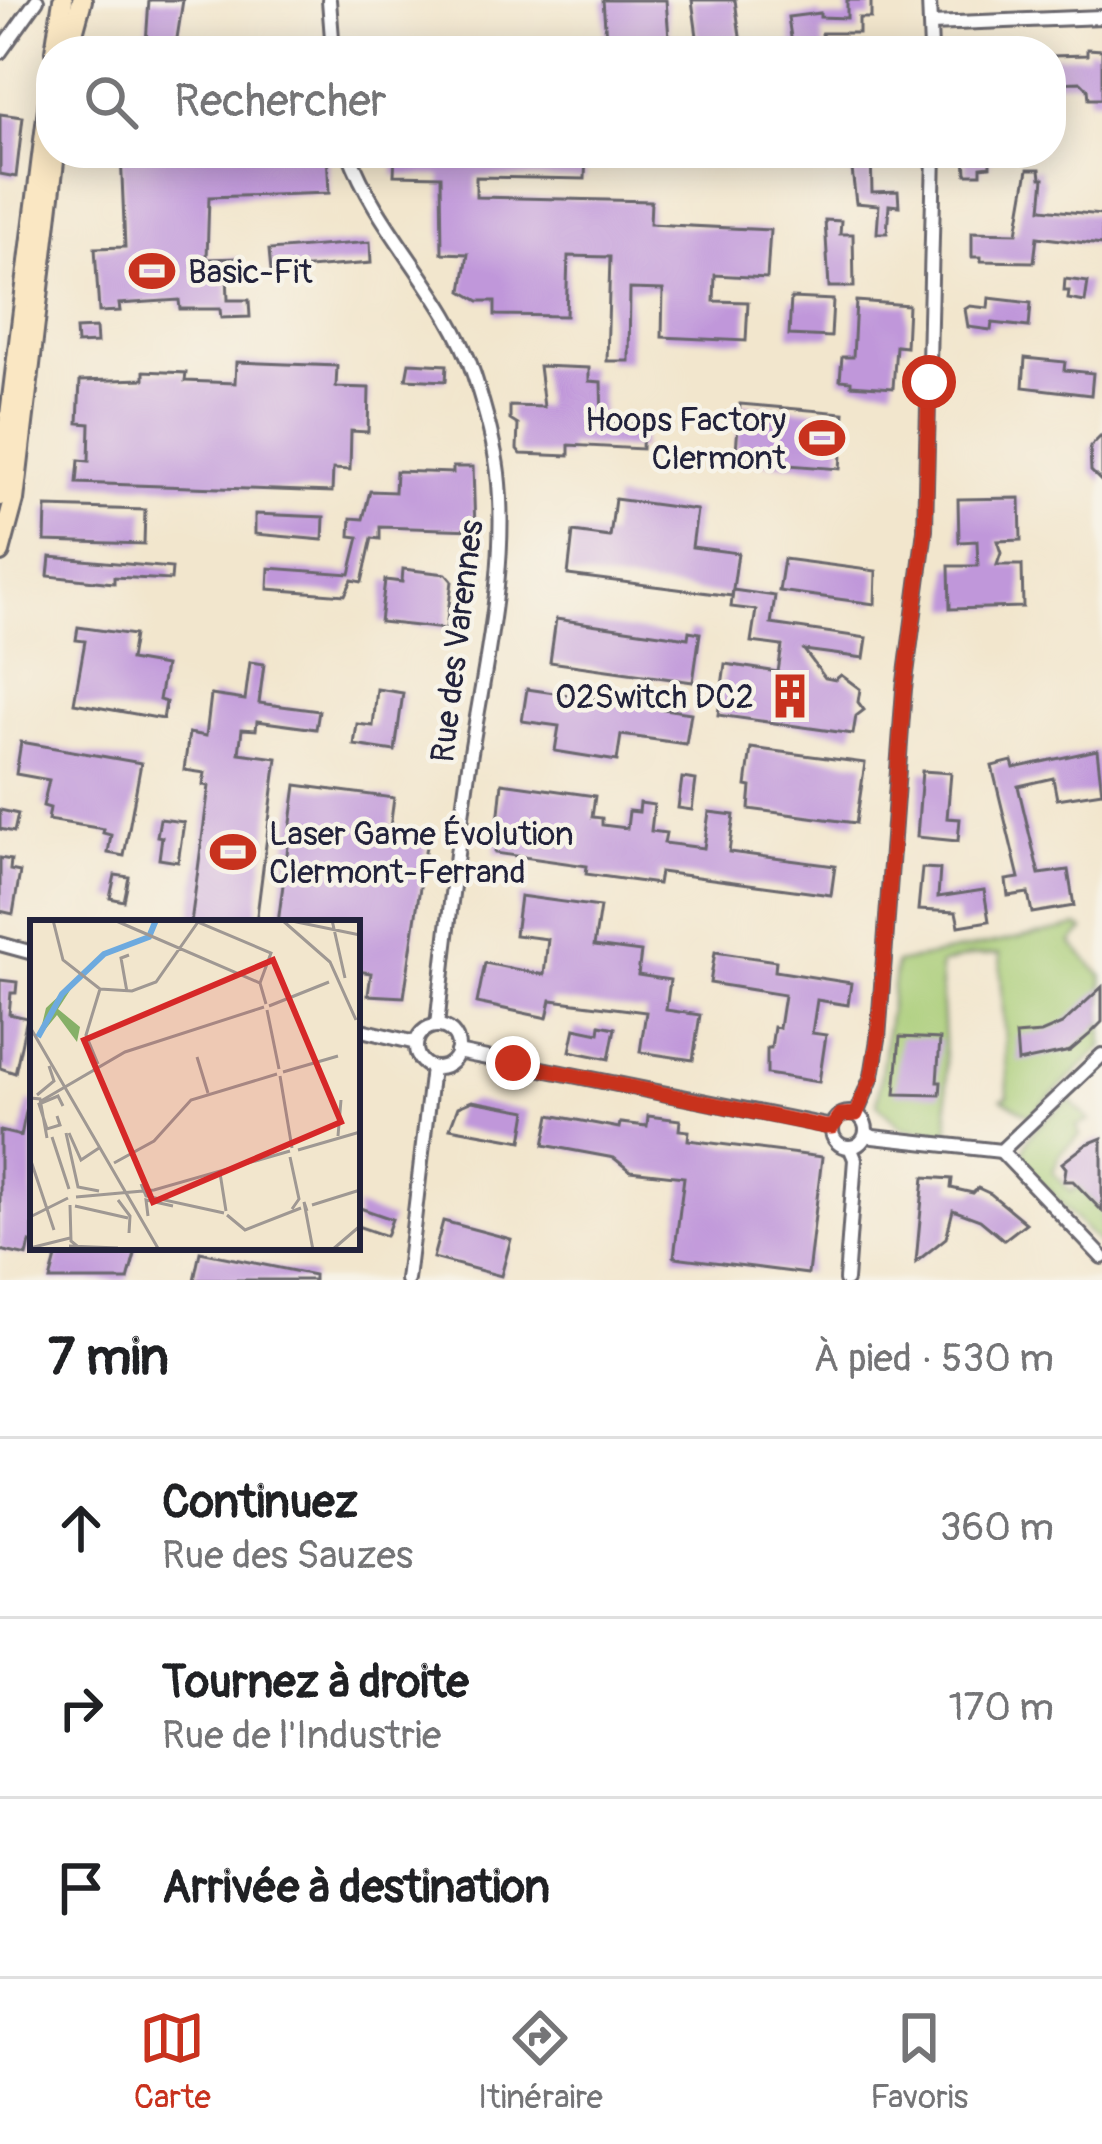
<!DOCTYPE html>
<html lang="fr">
<meta charset="utf-8">
<style>
:root{--surface:#fff;--page:#f6f6f6;--text:#202124;--muted:#757577;--line:#e0e0e0;--accent:#c8321e}
body{margin:0;font-family:Pangolin,sans-serif;background:var(--page);color:var(--text)}
.stop{position:absolute;width:36px;height:36px;margin:-27px;border:9px solid #c8321e;border-radius:50%;background:#fff}
.stop.end{background:#c8321e;border-color:#fff;box-shadow:0 3px 12px #0008}
.list{margin:0;padding:0;list-style:none}
h2{display:flex;justify-content:space-between;align-items:center;height:156px;margin:0;padding:0 48px;font-size:51px}
h2 small{font-size:39px;font-weight:400;color:var(--muted)}
.list li{display:grid;grid-template-columns:78px 1fr auto;gap:36px;align-items:center;box-sizing:border-box;height:180px;padding:0 48px;border-top:3px solid var(--line)}
.list b{display:block;font-size:45px;white-space:nowrap}
.list p{margin:0;font-size:39px;white-space:nowrap;color:var(--muted)}
.list em{font-size:39px;font-style:normal;color:var(--muted)}
.icon{flex:none;width:66px;height:66px;fill:none;stroke:currentColor;stroke-width:2;stroke-linecap:round;stroke-linejoin:round}
.map{position:relative;flex:none;width:1102px;height:1280px;overflow:hidden}
.search{position:absolute;background:var(--surface);box-shadow:0 6px 30px #0003;left:36px;right:36px;top:36px;height:132px;display:flex;align-items:center;gap:30px;box-sizing:border-box;padding:0 42px;border-radius:48px;color:var(--muted);font-size:45px}
.sheet{height:696px;background:var(--surface)}
nav{display:flex;justify-content:space-around;align-items:center;box-sizing:border-box;height:168px;border-top:3px solid var(--line);background:var(--surface);font-size:33px;color:var(--muted)}
nav a{display:grid;justify-items:center;gap:6px}
nav .on{color:var(--accent)}
.map>svg:first-child{display:block}
.grass{fill:#a8cc76;stroke:#657758;stroke-width:3}
.building{fill:#c097da}
.lines{fill:none;stroke-linecap:round;stroke-linejoin:round}
.minor-casing{stroke:#6b676e;stroke-width:18}
.secondary-casing{stroke:#6b676e;stroke-width:24}
.minor{stroke:#fff;stroke-width:12}
.secondary{stroke:#fae7c3;stroke-width:18}
.route{stroke:#c8321e;stroke-width:15}
.labels{text-anchor:middle;stroke-width:9;stroke-linejoin:round;paint-order:stroke}
.poi-label{font-size:33px;fill:#22223b;stroke:#f7f3e8;text-anchor:start}
.street-label{font-size:33px;fill:#22223b;stroke:#f7f3e8}
.inset-river{fill:none;stroke:#6daadf;stroke-width:6}
.inset-road{fill:none;stroke:#9f9893;stroke-width:3}
.view{fill:#d62828;fill-opacity:0.15;stroke:#d62828;stroke-width:6}
.inset-edge{fill:none;stroke:#22223b;stroke-width:6}
</style>
<div class="map">
<svg width="1102" height="1280" viewBox="0 0 1102 1280">
<rect width="100%" height="100%" fill="#f7f3e8"/>
<filter id="ink" filterUnits="userSpaceOnUse"><feTurbulence type="fractalNoise" baseFrequency=".00833" numOctaves="2"/><feDisplacementMap in="SourceGraphic" scale="24" xChannelSelector="R" yChannelSelector="G"/><feConvolveMatrix kernelMatrix="1 2 1 2 8 2 1 2 1" color-interpolation-filters="sRGB"/></filter>
<filter id="wash" filterUnits="userSpaceOnUse"><feTurbulence type="fractalNoise" baseFrequency=".004" numOctaves="4" result="noise"/><feDisplacementMap in="SourceGraphic" scale="48" xChannelSelector="R" yChannelSelector="G"/><feGaussianBlur stdDeviation="2.7" result="paint"/><feColorMatrix in="noise" values="0 0 0 0 0 0 0 0 0 0 0 0 0 0 0 0 0 1.4 0 .05"/><feComposite in="paint" operator="in"/></filter>
<g filter="url(#wash)">
<rect width="100%" height="100%" fill="#f2e6cd"/>
<g class="grass">
<path d="M 1078,926 L 1084,930 L 1071,943 L 1102,976 L 1102,1047 L 1030,1116 L 1002,1099 L 1008,1096 L 1000,954 L 971,956 L 940,965 L 949,1134 L 902,1128 L 877,1104 L 896,963 Z"/>
<path d="M 1070,1100 L 1090,1121 L 1077,1126 L 1080,1136 L 1061,1152 L 1053,1172 L 1071,1192 L 1079,1186 L 1102,1211 L 1102,1247 L 1034,1175 C 1005,1141 1045,1123 1070,1100 Z"/>
</g>
<g id="blocks">
<g class="building">
<path d="M 149,0 L 183,0 L 175,51 L 114,51 L 116,37 L 146,43 Z"/>
<path d="M 603,0 L 666,0 L 670,51 L 607,51 Z"/>
<path d="M 692,0 L 735,0 L 742,51 L 699,51 Z"/>
<path d="M 847,0 L 871,0 L 871,18 L 859,18 L 859,33 L 822,33 L 824,51 L 793,51 L 788,17 L 820,13 L 820,17 L 847,18 Z"/>
<path d="M 1087,49 L 1102,50 L 1102,99 L 1089,99 L 1088,89 L 1081,82 L 1051,83 L 1051,56 L 1087,55 Z"/>
<path d="M 0,114 L 23,117 L 16,177 L 0,174 Z"/>
<path d="M 121,153 L 327,153 L 329,193 L 209,197 L 207,259 L 239,258 L 240,272 L 227,272 L 228,300 L 249,300 L 250,317 L 221,318 L 220,309 L 180,309 L 179,300 L 119,304 L 120,311 L 99,312 L 95,248 L 125,247 Z"/>
<path d="M 395,153 L 586,153 L 585,179 L 476,177 L 476,197 L 651,201 L 650,224 L 770,230 L 767,278 L 715,275 L 714,301 L 748,302 L 746,341 L 662,337 L 663,290 L 630,289 L 629,361 L 607,361 L 610,257 L 568,256 L 566,316 L 495,315 L 495,301 L 479,301 L 462,291 L 468,254 L 442,253 L 441,176 L 394,175 Z"/>
<path d="M 850,153 L 871,153 L 872,192 L 898,191 L 899,206 L 889,205 L 887,233 L 877,233 L 879,205 L 856,203 Z"/>
<path d="M 965,153 L 990,153 L 990,166 L 981,167 L 981,174 L 966,174 Z"/>
<path d="M 1028,169 L 1040,169 L 1041,178 L 1044,178 L 1041,209 L 1102,215 L 1102,245 L 1037,237 L 1034,262 L 981,261 L 981,257 L 972,257 L 972,232 L 1017,233 Z"/>
<path d="M 825,220 L 841,221 L 840,234 L 853,234 L 854,287 L 829,287 Z"/>
<path d="M 370,242 L 371,263 L 271,271 L 269,250 Z"/>
<path d="M 1065,279 L 1088,282 L 1085,302 L 1068,299 L 1069,291 L 1064,291 Z"/>
<path d="M 791,298 L 833,300 L 831,337 L 789,335 Z"/>
<path d="M 989,298 L 1031,303 L 1029,327 L 992,323 L 991,330 L 968,327 L 965,309 L 970,306 L 988,308 Z"/>
<path d="M 856,301 L 908,305 L 906,347 L 896,346 L 893,388 L 851,385 L 851,381 L 840,380 L 842,357 L 853,357 Z"/>
<path d="M 96,328 L 97,343 L 77,344 L 76,329 Z"/>
<path d="M 1025,358 L 1065,362 L 1064,370 L 1093,373 L 1091,395 L 1023,387 Z"/>
<path d="M 236,362 L 337,366 L 336,387 L 369,388 L 368,432 L 351,431 L 350,470 L 333,469 L 332,492 L 77,483 L 79,460 L 89,461 L 90,424 L 78,423 L 80,381 L 144,379 L 144,371 L 186,373 L 185,381 L 235,383 Z"/>
<path d="M 409,363 L 447,365 L 446,381 L 406,379 Z"/>
<path d="M 539,366 L 589,368 L 589,381 L 601,382 L 602,422 L 643,424 L 642,449 L 569,445 L 569,456 L 521,454 L 517,449 L 518,425 L 510,420 L 510,406 L 544,407 Z"/>
<path d="M 740,404 L 844,413 L 840,469 L 735,461 Z"/>
<path d="M 1102,435 L 1102,482 L 1091,471 L 1090,447 Z"/>
<path d="M 453,467 L 473,467 L 475,530 L 380,527 L 380,539 L 372,538 L 362,582 L 352,580 L 345,595 L 268,589 L 269,568 L 350,574 L 359,537 L 350,536 L 351,518 L 363,519 L 370,491 L 395,492 L 396,471 L 453,473 Z"/>
<path d="M 1020,498 L 1021,540 L 997,541 L 1001,553 L 997,565 L 1022,565 L 1023,607 L 950,609 L 949,566 L 978,566 L 977,541 L 959,542 L 958,499 Z"/>
<path d="M 615,499 L 697,510 L 692,547 L 738,553 L 732,596 L 568,575 L 573,532 L 610,537 Z"/>
<path d="M 46,507 L 145,510 L 144,544 L 45,541 Z"/>
<path d="M 255,514 L 324,517 L 323,540 L 255,534 Z"/>
<path d="M 50,557 L 172,568 L 171,580 L 114,577 L 114,583 L 48,576 Z"/>
<path d="M 784,559 L 876,571 L 875,604 L 779,591 Z"/>
<path d="M 403,569 L 446,574 L 452,581 L 446,629 L 380,622 L 385,580 L 402,582 Z"/>
<path d="M 733,590 L 775,596 L 771,624 L 867,638 L 864,658 L 804,650 L 825,678 L 835,680 L 841,675 L 860,689 L 858,702 L 864,710 L 856,716 L 853,734 L 718,715 L 725,664 L 778,672 L 782,646 L 751,642 L 756,610 L 731,607 Z"/>
<path d="M 556,619 L 688,638 L 689,631 L 700,633 L 693,682 L 550,662 Z"/>
<path d="M 78,627 L 134,635 L 130,660 L 165,666 L 159,700 L 166,702 L 163,719 L 74,703 L 85,641 L 76,640 Z"/>
<path d="M 250,662 L 264,664 L 259,703 L 319,711 L 316,729 L 257,721 L 256,730 L 242,729 L 239,753 L 277,758 L 256,923 L 191,923 L 209,786 L 203,785 L 205,773 L 184,770 L 189,733 L 206,736 L 211,695 L 245,700 Z"/>
<path d="M 377,689 L 403,693 L 395,751 L 354,745 L 357,724 L 373,726 Z"/>
<path d="M 527,689 L 691,713 L 686,744 L 621,735 L 617,761 L 555,751 L 559,726 L 522,721 Z"/>
<path d="M 21,742 L 141,763 L 124,856 L 108,853 L 111,835 L 103,833 L 104,829 L 48,820 L 50,808 L 43,806 L 49,780 L 16,774 Z"/>
<path d="M 751,748 L 865,763 L 856,823 L 749,809 L 751,787 L 746,786 Z"/>
<path d="M 1097,750 L 1102,792 L 1057,799 L 1053,778 L 1018,786 L 1039,874 L 1068,870 L 1074,906 L 1032,913 L 1028,893 L 1008,896 L 1006,880 L 1019,878 L 992,766 L 1012,761 L 1014,768 Z"/>
<path d="M 922,771 L 951,773 L 947,818 L 960,819 L 958,841 L 917,837 Z"/>
<path d="M 682,778 L 696,780 L 692,810 L 678,808 Z"/>
<path d="M 502,783 L 595,796 L 592,817 L 602,818 L 602,825 L 627,828 L 629,811 L 639,812 L 640,803 L 654,805 L 651,831 L 666,833 L 664,843 L 704,848 L 709,812 L 734,815 L 729,852 L 835,866 L 831,895 L 660,872 L 658,884 L 586,874 L 587,866 L 495,853 Z"/>
<path d="M 296,785 L 394,798 L 390,828 L 428,832 L 404,997 L 368,995 L 371,973 L 357,971 L 357,923 L 278,923 Z"/>
<path d="M 0,810 L 18,814 L 14,832 L 0,829 Z"/>
<path d="M 160,819 L 184,822 L 178,862 L 159,859 L 162,837 L 157,836 Z"/>
<path d="M 0,858 L 11,860 L 10,870 L 20,872 L 13,914 L 0,911 Z"/>
<path d="M 922,868 L 940,869 L 938,897 L 984,890 L 989,921 L 959,926 L 956,912 L 918,910 Z"/>
<path d="M 115,875 L 129,877 L 124,901 L 110,898 Z"/>
<path d="M 520,896 L 600,907 L 594,946 L 641,952 L 638,975 L 670,980 L 666,1010 L 700,1015 L 693,1060 L 640,1052 L 646,1012 L 551,1000 L 547,1018 L 477,1003 L 485,963 L 544,975 L 548,939 L 515,935 Z"/>
<path d="M 715,952 L 776,961 L 775,971 L 851,983 L 848,1005 L 817,1000 L 812,1033 L 826,1035 L 819,1082 L 767,1074 L 767,1048 L 771,1048 L 774,1027 L 779,1028 L 784,995 L 710,983 Z"/>
<path d="M 0,980 L 17,982 L 16,993 L 11,993 L 9,1014 L 27,1018 L 15,1073 L 0,1068 Z"/>
<path d="M 1102,987 L 1102,1022 L 1089,1035 L 1070,1051 L 1018,1062 L 1016,1035 L 1041,1033 L 1062,1024 Z"/>
<path d="M 600,1025 L 615,1028 L 609,1059 L 570,1051 L 575,1028 L 599,1033 Z"/>
<path d="M 900,1037 L 940,1039 L 937,1082 L 941,1082 L 940,1095 L 895,1094 Z"/>
<path d="M 472,1101 L 527,1111 L 522,1141 L 450,1128 L 458,1107 Z"/>
<path d="M 28,1102 L 33,1102 L 33,1244 L 30,1243 L 27,1256 L 0,1250 L 0,1131 L 21,1136 Z"/>
<path d="M 550,1115 L 619,1128 L 620,1123 L 647,1126 L 648,1116 L 680,1120 L 679,1130 L 689,1131 L 688,1140 L 822,1157 L 808,1274 L 674,1257 L 684,1177 L 630,1171 L 614,1158 L 544,1145 Z"/>
<path d="M 1102,1138 L 1102,1211 L 1073,1181 L 1064,1181 L 1066,1168 L 1062,1163 L 1087,1144 Z"/>
<path d="M 924,1177 L 952,1179 L 951,1188 L 973,1193 L 978,1188 L 991,1194 L 1026,1223 L 1004,1240 L 980,1220 L 953,1210 L 946,1238 L 916,1262 Z"/>
<path d="M 357,1207 L 392,1219 L 386,1236 L 357,1226 Z"/>
<path d="M 443,1221 L 511,1239 L 501,1276 L 433,1258 Z"/>
<path d="M 59,1247 L 137,1247 L 128,1280 L 50,1280 Z"/>
<path d="M 200,1252 L 314,1275 L 314,1280 L 194,1280 Z"/>
</g>
</g>
</g>
<g filter="url(#ink)">
<use href="#blocks" fill-opacity="0" stroke="#6b676e" stroke-width="3"/>
<g class="lines">
<g class="minor-casing">
<g id="minor">
<path d="M 329,0 L 333,51"/>
<path d="M 929,0 L 931,51"/>
<path d="M 931,24 L 1102,17"/>
<path d="M 0,52 L 37,0"/>
<path d="M 349,153 C 378,233 448,294 474,375 C 484,406 494,440 498,473 C 509,571 482,676 468,772 C 456,857 446,941 437,1026"/>
<path d="M 0,944 L 33,953"/>
<circle cx="437" cy="1047" r="21"/>
<path d="M 357,1029 L 416,1043"/>
<path d="M 457,1052 L 832,1127"/>
<circle cx="849" cy="1130" r="17"/>
<path d="M 856,1114 L 872,1076 L 878,1039 L 904,689 L 925,530 L 934,153"/>
<path d="M 866,1133 L 873,1137 L 1001,1151 L 1102,1055"/>
<path d="M 1001,1151 L 1102,1257"/>
<path d="M 407,1280 L 432,1068"/>
<path d="M 846,1280 L 855,1159 L 850,1147"/>
</g>
</g>
<g class="secondary-casing">
<g id="secondary">
<path d="M 55,51 L 63,0"/>
<path d="M 68,51 L 82,0"/>
<path d="M 0,496 L 51,84"/>
<path d="M 0,552 L 14,500 L 55,153"/>
</g>
</g>
<use href="#minor" class="minor"/>
<use href="#secondary" class="secondary"/>
</g>
</g>
<g class="lines" filter="url(#ink)">
<path class="route" d="M 513,1063 L 825,1127 L 832,1127 L 841,1115 L 856,1114 L 872,1076 L 878,1039 L 904,689 L 925,530 L 929,382"/>
</g>
<defs>
<g id="stadium-bare" transform="scale(3.6)"><path d="M0-5a6.5 5 0 1 0 0 10a6.5 5 0 1 0 0-10ZM-3.5-1.8h7v3.6h-7Z" fill="#c8321e" stroke="#f7f3e8" stroke-width="2.5" paint-order="stroke"/></g>
<g id="building-bare" transform="scale(3.6)"><path d="M-4-6H4V6H1V3H-1V6H-4ZM-2.5-4.3h1.7v1.8h-1.7ZM.8-4.3h1.7v1.8H.8ZM-2.5-1h1.7V.8h-1.7ZM.8-1h1.7V.8H.8Z" fill="#c8321e" stroke="#f7f3e8" stroke-width="2.5" paint-order="stroke"/></g>
</defs>
<g fill-rule="evenodd">
<use href="#stadium-bare" x="152" y="271"/>
<use href="#stadium-bare" x="822" y="438"/>
<use href="#building-bare" x="790" y="696"/>
<use href="#stadium-bare" x="233" y="852"/>
</g>
<g class="labels">
<g class="poi-label">
<text x="188" y="283">Basic-Fit</text>
<text x="786" y="431" text-anchor="end">Hoops Factory<tspan x="786" dy="38">Clermont</tspan></text>
<text x="754" y="708" text-anchor="end">O2Switch DC2</text>
<text x="269" y="845">Laser Game Évolution<tspan x="269" dy="38">Clermont-Ferrand</tspan></text>
</g>
<g class="street-label">
<text transform="translate(456 641) rotate(-83)" y="12">Rue des Varennes</text>
</g>
</g>
<g transform="translate(30 920)">
<rect width="330" height="330" fill="#f2e6cd"/>
<path d="M 48,58 L 28,89 L 50,107 L 47,122 L 27,95 L 9,117 L 16,88 Z" fill="#86b067"/>
<path class="inset-river" d="M 8,117 L 32,74 L 74,34 L 119,17 L 126,0"/>
<path class="inset-road" d="M 23,0 L 33,40 L 70,69 L 102,71 L 126,62 L 168,2 L 241,33 L 230,63M 84,0 L 230,63 L 236,84M 252,0 L 300,42 L 326,100M 257,0 L 330,15M 302,0 L 315,58M 97,72 L 91,38 L 99,35M 239,86 L 299,62M 237,90 L 249,149M 0,107 L 129,330M 167,137 L 178,173M 68,144 L 56,115 L 70,69M 253,152 L 308,136M 250,156 L 262,228M 7,175 L 24,161 L 19,146M 0,178 L 10,179 L 17,218M 11,181 L 95,132 L 234,87M 27,196 L 30,205 L 17,209 L 9,184 L 28,176 L 33,186M 36,213 L 48,267 L 69,271M 39,213 L 51,240 L 69,228M 308,216 L 311,180M 22,217 L 39,269M 268,230 L 330,212M 260,237 L 269,279 L 262,289M 0,238 L 24,310M 84,243 L 124,221 L 161,180 L 247,154M 190,253 L 196,291M 111,264 L 116,276 L 194,293M 46,277 L 124,270 L 260,231M 88,280 L 100,296 L 99,313M 40,285 L 41,321 L 52,330M 282,285 L 330,270M 45,286 L 98,298M 277,291 L 274,282 L 283,330M 197,295 L 215,310 L 271,288M 118,296 L 116,280 L 143,286M 0,297 L 38,278M 39,326 L 88,328M 0,328 L 40,318M 302,330 L 330,306"/>
<path class="view" d="M 243,40 L 311,202 L 123,282 L 54,120 Z"/>
<rect width="330" height="330" class="inset-edge"/>
</g>
</svg>
<div class="stop" style="left:929px;top:382px"></div>
<div class="stop end" style="left:513px;top:1063px"></div>
<div class="search"><svg class="icon" aria-label="search" viewBox="0 0 24 24"><circle cx="10" cy="10" r="6"/><path d="M15 15l6 6"/></svg>Rechercher</div>
</div>
<section class="sheet">
<h2>7 min<small>À pied · 530 m</small></h2>
<ul class="list">
<li><svg class="icon" aria-label="ahead" viewBox="0 0 24 24"><path d="M12 20V5M6 11l6-6 6 6"/></svg><div><b>Continuez</b><p>Rue des Sauzes</p></div><em>360 m</em></li>
<li><svg class="icon" aria-label="right" viewBox="0 0 24 24"><path d="M7 20v-9h11M14 6l5 5-5 5"/></svg><div><b>Tournez à droite</b><p>Rue de l'Industrie</p></div><em>170 m</em></li>
<li><svg class="icon" aria-label="arrive" viewBox="0 0 24 24"><path d="M6 21V4h12l-3 4 3 4H6"/></svg><div><b>Arrivée à destination</b></div></li>
</ul>
</section>
<nav>
<a class="on"><svg class="icon" aria-label="map" viewBox="0 0 24 24"><path d="M3 6l6-2 6 2 6-2v14l-6 2-6-2-6 2zM9 4v14M15 6v14"/></svg>Carte</a>
<a><svg class="icon" aria-label="directions" viewBox="0 0 24 24"><path d="M12 3l9 9-9 9-9-9zM9 14v-3h6M13 9l2 2-2 2"/></svg>Itinéraire</a>
<a><svg class="icon" aria-label="saved" viewBox="0 0 24 24"><path d="M7 4h10v16l-5-4-5 4z"/></svg>Favoris</a>
</nav>
